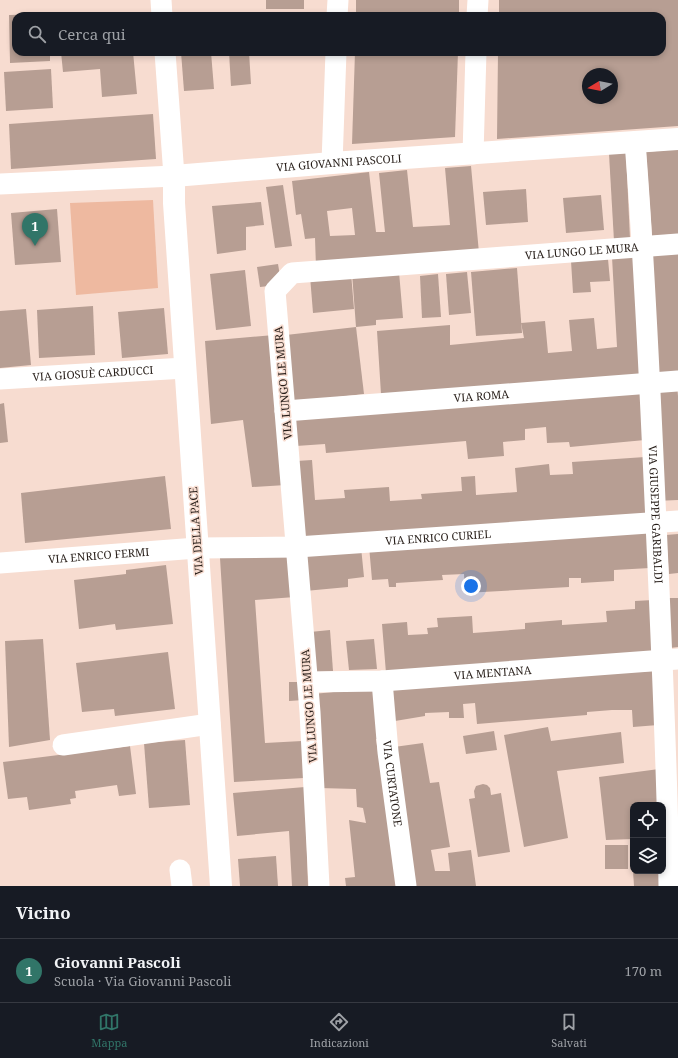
<!DOCTYPE html>
<html lang="it">
<meta charset="utf-8">
<style>
:root{--surface:#171b24;--page:#242831;--text:#f1f3f6;--muted:#9ea1a6;--line:#363941;--accent:#317568}
body{margin:0;font-family:"Noto Serif",serif;background:var(--page);color:var(--text)}
.controls{position:absolute;right:12px;bottom:12px;display:grid;overflow:hidden;border-radius:8px;box-shadow:0 2px 6px #0003}
.controls button{width:36px;height:36px;display:grid;place-items:center;padding:0;border:0;border-bottom:1px solid var(--line);background:var(--surface);color:var(--text);font:20px sans-serif}
.compass{position:absolute;left:582px;top:68px;width:36px;height:36px;border-radius:50%;background:var(--surface);box-shadow:0 2px 6px #0003;rotate:260deg}
.you{position:absolute;left:471px;top:586px;width:14px;height:14px;margin:-10px;border:3px solid #fff;border-radius:50%;background:#1a73e8;box-shadow:0 0 0 6px #1a73e833}
.badge{display:grid;place-items:center;width:26px;height:26px;border-radius:50%;background:var(--accent);color:#fff;font-size:13px;font-weight:700}
.pin{position:absolute;translate:-50% -33px;filter:drop-shadow(0 1px 2px #0008)}
.pin::after{content:'';position:absolute;top:21px;width:14px;height:12px;background:inherit;clip-path:polygon(0 0,100% 0,50% 100%)}
.list{margin:0;padding:0;list-style:none}
h2{display:flex;justify-content:space-between;align-items:center;height:52px;margin:0;padding:0 16px;font-size:17px}
h2 small{font-size:13px;font-weight:400;color:var(--muted)}
.list li{display:grid;grid-template-columns:26px 1fr auto;gap:12px;align-items:center;box-sizing:border-box;height:64px;padding:0 16px;border-top:1px solid var(--line)}
.list b{display:block;font-size:15px;white-space:nowrap}
.list p{margin:0;font-size:13px;white-space:nowrap;color:var(--muted)}
.list em{font-size:13px;font-style:normal;color:var(--muted)}
.icon{flex:none;width:22px;height:22px;fill:none;stroke:currentColor;stroke-width:2;stroke-linecap:round;stroke-linejoin:round}
.map{position:relative;flex:none;width:678px;height:886px;overflow:hidden}
.search{position:absolute;background:var(--surface);box-shadow:0 2px 6px #0003;left:12px;right:12px;top:12px;height:44px;display:flex;align-items:center;gap:10px;box-sizing:border-box;padding:0 14px;border-radius:12px;color:var(--muted);font-size:15px}
.sheet{height:116px;background:var(--surface)}
nav{display:flex;justify-content:space-around;align-items:center;box-sizing:border-box;height:56px;border-top:1px solid var(--line);background:var(--surface);font-size:11px;color:var(--muted)}
nav a{display:grid;justify-items:center;gap:2px}
nav .on{color:var(--accent)}
.map>svg:first-child{display:block}
.green{fill:#eeb9a0}
.building{fill:#b79e93;fill-rule:evenodd}
.lines{fill:none;stroke-linecap:round;stroke-linejoin:round}
.minor{stroke:#fff;stroke-width:21}
.major{stroke:#fff;stroke-width:22}
.labels{text-anchor:middle;stroke-width:3;stroke-linejoin:round;paint-order:stroke}
.street-label{font-size:11px;fill:#261d18;stroke:#f7dcd0}
</style>
<div class="map">
<svg width="678" height="886" viewBox="0 0 678 886">
<rect width="100%" height="100%" fill="#f7dcd0"/>
<path class="green" d="M 153,200 L 158,288 L 76,295 L 70,203 Z"/>
<g class="building">
<rect x="266" y="0" width="38" height="9"/>
<rect x="356" y="0" width="103" height="16"/>
<path d="M 499,0 L 678,0 L 678,126 L 497,139 L 498,52 L 662,52 L 662,16 L 499,16 ZM 588,74 L 612,74 L 612,98 L 588,98 Z"/>
<path d="M 49,14 L 49,16 L 16,16 L 16,52 L 50,52 L 50,61 L 10,63 L 9,15 Z"/>
<path d="M 61,52 L 133,52 L 137,94 L 102,97 L 100,69 L 63,72 Z"/>
<path d="M 181,52 L 211,52 L 214,89 L 184,91 Z"/>
<path d="M 229,52 L 249,52 L 251,84 L 231,86 Z"/>
<path d="M 355,52 L 458,52 L 455,137 L 352,144 Z"/>
<path d="M 51,69 L 53,108 L 6,111 L 4,72 Z"/>
<path d="M 153,114 L 156,159 L 11,169 L 9,124 Z"/>
<path d="M 678,149 L 678,234 L 652,236 L 646,152 Z"/>
<path d="M 626,153 L 630,239 L 614,241 L 609,154 Z"/>
<path d="M 471,166 L 479,253 L 316,267 L 315,238 L 305,239 L 301,214 L 296,215 L 292,181 L 369,172 L 376,232 L 385,232 L 379,173 L 407,170 L 413,227 L 450,225 L 445,168 ZM 352,208 L 355,235 L 330,236 L 327,211 Z"/>
<path d="M 283,185 L 292,246 L 275,248 L 266,187 Z"/>
<path d="M 526,189 L 528,222 L 486,225 L 483,192 Z"/>
<path d="M 601,195 L 604,230 L 566,233 L 563,198 Z"/>
<path d="M 261,202 L 264,225 L 246,227 L 246,250 L 217,254 L 212,206 Z"/>
<path d="M 57,209 L 61,262 L 15,265 L 11,213 Z"/>
<path d="M 678,252 L 678,375 L 676,375 L 678,396 L 678,500 L 655,501 L 648,255 Z"/>
<path d="M 637,255 L 644,374 L 381,394 L 377,331 L 450,325 L 450,345 L 524,338 L 521,323 L 545,321 L 548,353 L 572,351 L 569,320 L 594,318 L 597,349 L 617,347 L 612,257 Z"/>
<path d="M 608,259 L 610,281 L 590,282 L 591,292 L 573,293 L 571,261 Z"/>
<path d="M 278,264 L 280,276 L 269,286 L 260,287 L 257,267 Z"/>
<path d="M 517,268 L 522,333 L 476,336 L 471,272 Z"/>
<path d="M 245,270 L 251,326 L 216,330 L 210,274 Z"/>
<path d="M 399,272 L 403,318 L 376,320 L 376,325 L 356,327 L 352,273 Z"/>
<path d="M 467,272 L 471,313 L 449,315 L 446,274 Z"/>
<path d="M 351,273 L 354,309 L 313,313 L 310,276 Z"/>
<path d="M 438,274 L 441,317 L 422,318 L 420,276 Z"/>
<path d="M 93,306 L 95,355 L 39,358 L 37,310 Z"/>
<path d="M 164,308 L 168,354 L 122,358 L 118,312 Z"/>
<path d="M 26,309 L 31,365 L 0,368 L 0,311 Z"/>
<path d="M 356,327 L 364,394 L 293,402 L 286,335 Z"/>
<path d="M 274,335 L 286,485 L 252,487 L 243,420 L 211,424 L 205,341 Z"/>
<path d="M 641,389 L 645,440 L 570,447 L 569,442 L 547,443 L 546,427 L 525,429 L 525,440 L 503,442 L 504,456 L 468,459 L 466,441 L 326,453 L 325,444 L 296,446 L 294,418 Z"/>
<path d="M 4,403 L 8,442 L 0,443 L 0,404 Z"/>
<path d="M 645,457 L 649,518 L 302,542 L 296,461 L 312,460 L 315,500 L 345,498 L 344,490 L 389,487 L 390,501 L 422,499 L 421,494 L 462,491 L 461,477 L 475,476 L 476,495 L 517,492 L 515,468 L 549,464 L 550,475 L 573,474 L 572,462 Z"/>
<path d="M 165,476 L 171,529 L 25,543 L 21,493 Z"/>
<path d="M 648,528 L 650,568 L 614,570 L 614,581 L 581,583 L 581,578 L 569,578 L 569,587 L 465,593 L 464,574 L 442,575 L 443,580 L 396,583 L 396,587 L 389,587 L 388,579 L 372,580 L 369,546 Z"/>
<path d="M 678,534 L 678,573 L 669,574 L 666,535 Z"/>
<path d="M 361,547 L 364,577 L 348,579 L 348,587 L 305,591 L 301,552 Z"/>
<path d="M 292,553 L 295,597 L 255,600 L 265,743 L 302,741 L 304,778 L 234,782 L 220,558 Z"/>
<path d="M 166,565 L 173,624 L 116,630 L 115,624 L 79,629 L 74,580 L 126,574 L 126,570 Z"/>
<path d="M 667,598 L 678,598 L 678,647 L 670,648 Z"/>
<path d="M 653,600 L 656,654 L 386,673 L 382,624 L 407,622 L 408,635 L 428,634 L 427,628 L 438,627 L 437,618 L 472,616 L 473,633 L 525,629 L 525,623 L 562,620 L 562,625 L 607,622 L 606,611 L 635,609 L 635,601 Z"/>
<path d="M 330,630 L 333,671 L 314,672 L 310,632 Z"/>
<path d="M 43,639 L 50,740 L 9,747 L 5,641 Z"/>
<path d="M 374,639 L 377,669 L 349,670 L 346,641 Z"/>
<path d="M 168,652 L 175,709 L 115,716 L 114,709 L 82,712 L 76,663 Z"/>
<path d="M 653,671 L 658,725 L 633,727 L 632,710 L 612,710 L 587,712 L 587,715 L 477,724 L 475,703 L 463,704 L 464,718 L 449,718 L 449,712 L 425,713 L 425,716 L 389,722 L 387,684 Z"/>
<path d="M 289,682 L 303,682 L 304,700 L 289,701 Z"/>
<path d="M 375,688 L 379,739 L 376,739 L 398,886 L 346,886 L 345,878 L 355,877 L 349,820 L 366,823 L 363,808 L 357,807 L 356,789 L 319,788 L 313,694 Z"/>
<path d="M 548,727 L 551,741 L 621,732 L 624,763 L 557,771 L 568,838 L 524,847 L 504,735 Z"/>
<path d="M 494,731 L 497,750 L 466,754 L 463,736 Z"/>
<path d="M 185,740 L 190,805 L 149,808 L 144,743 Z"/>
<path d="M 423,743 L 430,783 L 439,782 L 450,847 L 431,850 L 435,871 L 450,871 L 448,853 L 471,850 L 476,886 L 414,886 L 394,747 Z"/>
<path d="M 130,746 L 136,794 L 119,796 L 117,785 L 75,791 L 76,798 L 70,799 L 71,804 L 29,810 L 27,797 L 8,799 L 3,762 Z"/>
<path d="M 659,769 L 660,805 L 633,805 L 633,839 L 606,840 L 599,777 Z"/>
<path d="M 483,784 L 487,785 L 490,788 L 491,795 L 501,793 L 510,852 L 478,857 L 469,799 L 475,798 L 474,791 L 476,786 Z"/>
<path d="M 305,787 L 308,886 L 292,886 L 289,831 L 237,836 L 233,793 Z"/>
<rect x="605" y="845" width="23" height="24"/>
<path d="M 276,856 L 278,886 L 240,886 L 238,859 Z"/>
<path d="M 633,871 L 663,871 L 664,886 L 634,886 Z"/>
</g>
<g class="lines">
<g class="minor">
<path d="M 161,0 L 162,16"/>
<path d="M 337,16 L 338,0"/>
<path d="M 477,16 L 478,0"/>
<path id="s1" d="M 635,142 C 644,254 649,366 654,478 C 660,614 667,750 669,886"/>
<path d="M 473,154 L 476,52"/>
<path d="M 332,163 L 336,52"/>
<path d="M 0,184 L 174,176 L 165,52"/>
<path id="s2" d="M 0,379 L 185,368"/>
<path id="s3" d="M 285,411 L 678,381"/>
<path id="s4" d="M 0,563 L 197,548 L 297,547 L 678,521"/>
<path id="s5" d="M 382,681 L 388,752 L 406,886"/>
<path id="s6" d="M 308,682 L 382,681 L 678,659"/>
<path d="M 63,745 L 210,724"/>
<path d="M 180,870 L 182,886"/>
<path id="s7" d="M 319,886 L 310,712 L 275,291 L 292,273 L 678,244"/>
</g>
<path class="major" id="s8" d="M 221,886 L 174,203 L 174,176 L 332,163 L 678,139"/>
</g>
<g class="labels">
<g class="street-label">
<text dy="4" stroke="none"><textPath href="#s8" startOffset="877">VIA GIOVANNI PASCOLI</textPath></text>
<text dy="4" stroke="none"><textPath href="#s7" startOffset="912">VIA LUNGO LE MURA</textPath></text>
<text dy="4" stroke="none"><textPath href="#s2" startOffset="93">VIA GIOSUÈ CARDUCCI</textPath></text>
<text transform="translate(283 383) rotate(-95)" y="4">VIA LUNGO LE MURA</text>
<text dy="4" stroke="none"><textPath href="#s3" startOffset="197">VIA ROMA</textPath></text>
<text dy="4" stroke="none"><textPath href="#s1" startOffset="373">VIA GIUSEPPE GARIBALDI</textPath></text>
<text transform="translate(196 531) rotate(-94)" y="4">VIA DELLA PACE</text>
<text dy="4" stroke="none"><textPath href="#s4" startOffset="439">VIA ENRICO CURIEL</textPath></text>
<text dy="4" stroke="none"><textPath href="#s4" startOffset="99">VIA ENRICO FERMI</textPath></text>
<text dy="4" stroke="none"><textPath href="#s6" startOffset="185">VIA MENTANA</textPath></text>
<text transform="translate(309 706) rotate(-94)" y="4">VIA LUNGO LE MURA</text>
<text dy="4" stroke="none"><textPath href="#s5" startOffset="103">VIA CURTATONE</textPath></text>
</g>
</g>
</svg>
<div class="controls">
<button><svg class="icon" aria-label="locate" viewBox="0 0 24 24"><circle cx="12" cy="12" r="6"/><path d="M12 2v4M12 18v4M2 12h4M18 12h4"/></svg></button>
<button><svg class="icon" aria-label="layers" viewBox="0 0 24 24"><path d="M12 4l9 5-9 5-9-5zM3 14l9 5 9-5"/></svg></button>
</div>
<svg class="compass" viewBox="-18 -18 36 36"><path d="M0-13l5 13h-10z" fill="#e53935"/><path d="M0 13l5-13h-10z" fill="#9ea1a6"/></svg>
<div class="you"></div>
<div class="pin badge" style="left:35px;top:246px">1</div>
<div class="search"><svg class="icon" aria-label="search" viewBox="0 0 24 24"><circle cx="10" cy="10" r="6"/><path d="M15 15l6 6"/></svg>Cerca qui</div>
</div>
<section class="sheet">
<h2>Vicino<small></small></h2>
<ul class="list">
<li><span class="badge">1</span><div><b>Giovanni Pascoli</b><p>Scuola · Via Giovanni Pascoli</p></div><em>170 m</em></li>
</ul>
</section>
<nav>
<a class="on"><svg class="icon" aria-label="map" viewBox="0 0 24 24"><path d="M3 6l6-2 6 2 6-2v14l-6 2-6-2-6 2zM9 4v14M15 6v14"/></svg>Mappa</a>
<a><svg class="icon" aria-label="directions" viewBox="0 0 24 24"><path d="M12 3l9 9-9 9-9-9zM9 14v-3h6M13 9l2 2-2 2"/></svg>Indicazioni</a>
<a><svg class="icon" aria-label="saved" viewBox="0 0 24 24"><path d="M7 4h10v16l-5-4-5 4z"/></svg>Salvati</a>
</nav>
